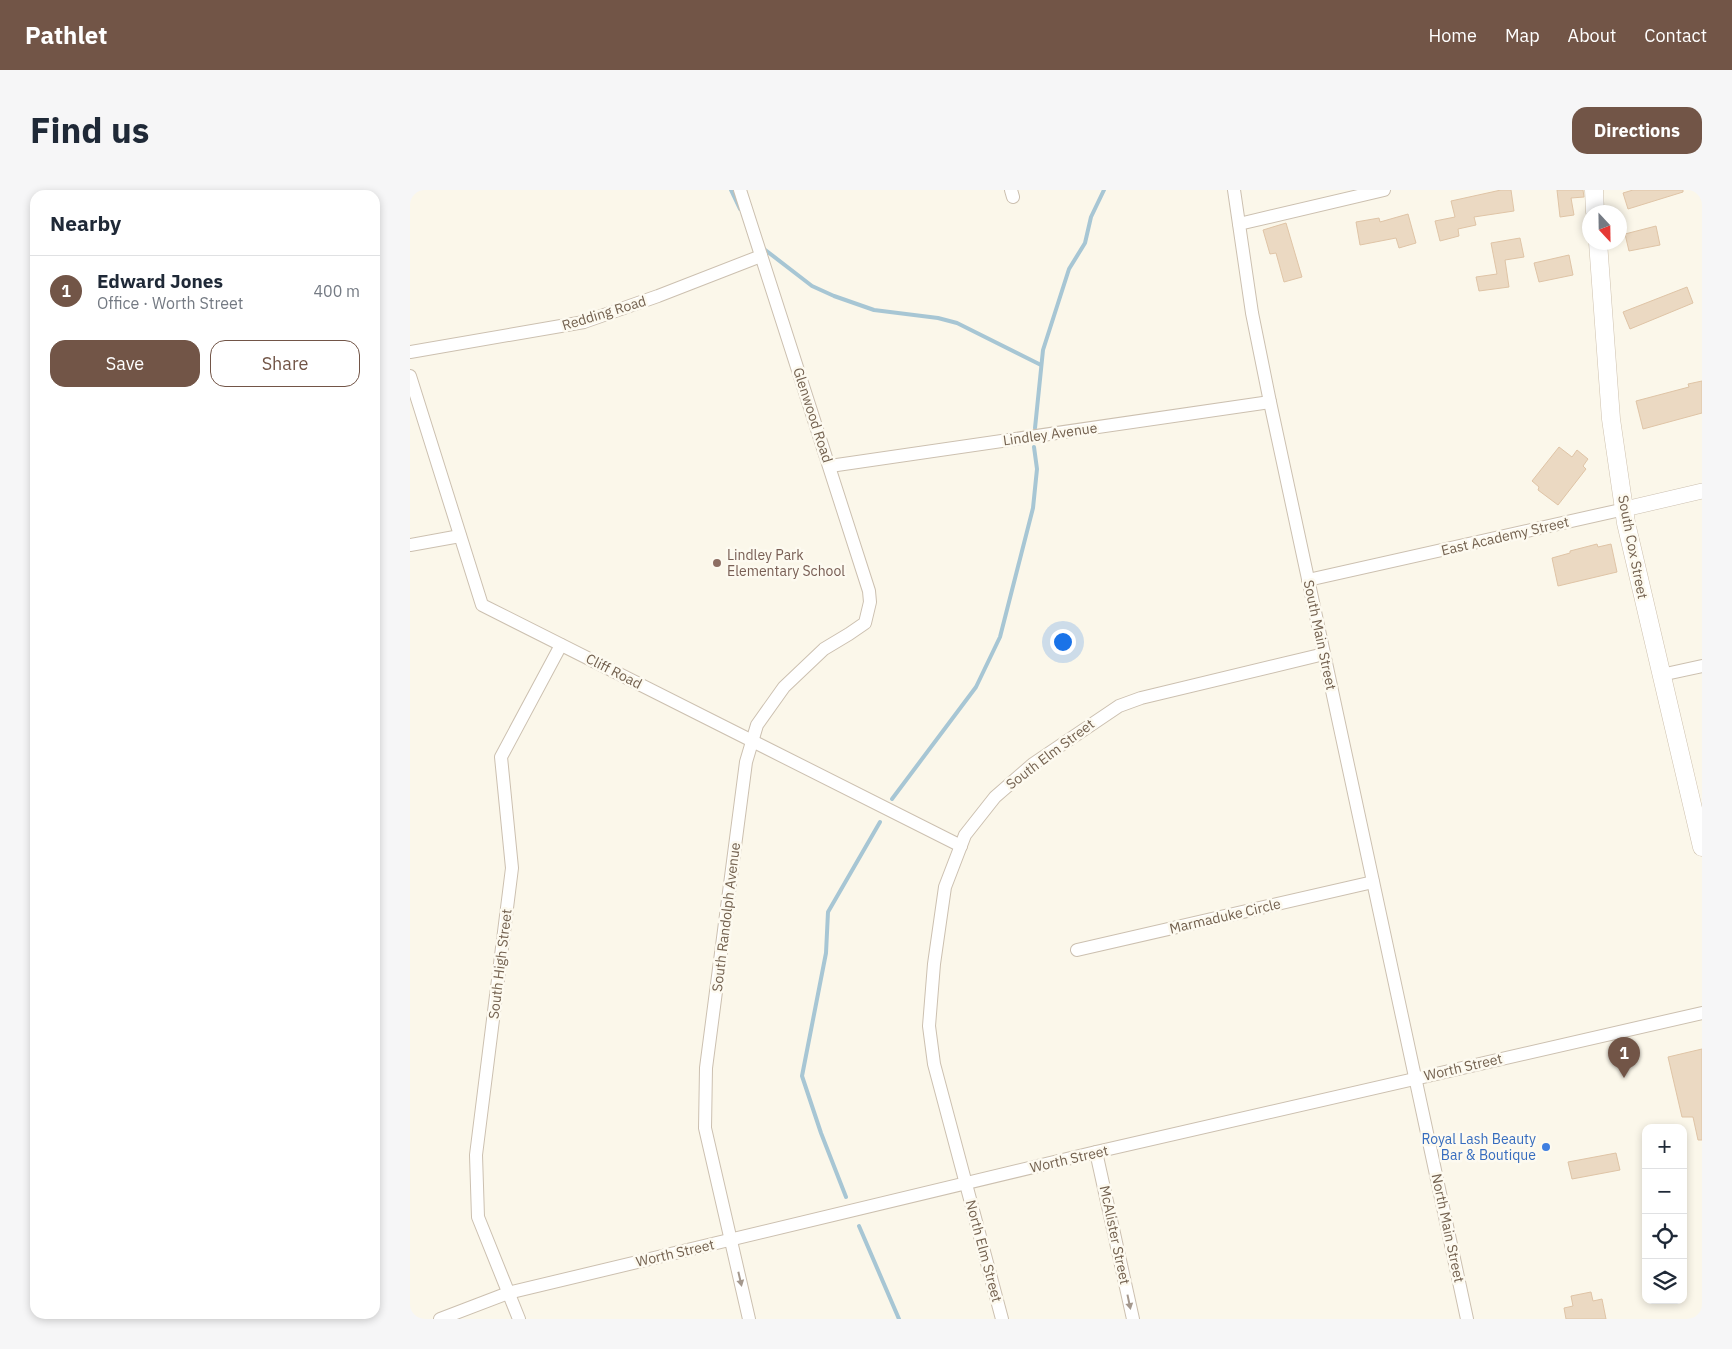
<!DOCTYPE html>
<meta charset="utf-8">
<style>
:root{--surface:#fff;--page:#f6f6f7;--text:#1f2937;--muted:#747a83;--line:#e0e1e3;--accent:#725547}
body{margin:0;font-family:"IBM Plex Sans",sans-serif;background:var(--page);color:var(--text)}
.controls{position:absolute;right:15px;bottom:15px;display:grid;overflow:hidden;border-radius:10px;box-shadow:0 2px 8px #0003}
.controls button{width:45px;height:45px;display:grid;place-items:center;padding:0;border:0;border-bottom:1px solid var(--line);background:var(--surface);color:var(--text);font:25px sans-serif}
.compass{position:absolute;left:1172px;top:15px;width:45px;height:45px;border-radius:50%;background:var(--surface);box-shadow:0 2px 8px #0003;rotate:158deg}
.you{position:absolute;left:652px;top:451px;width:18px;height:18px;margin:-12px;border:4px solid #fff;border-radius:50%;background:#1a73e8;box-shadow:0 0 0 8px #1a73e833}
.badge{display:grid;place-items:center;width:32px;height:32px;border-radius:50%;background:var(--accent);color:#fff;font-size:16px;font-weight:700}
.pin{position:absolute;translate:-50% -41px;filter:drop-shadow(0 1px 2px #0008)}
.pin::after{content:'';position:absolute;top:26px;width:18px;height:15px;background:inherit;clip-path:polygon(0 0,100% 0,50% 100%)}
.list{margin:0;padding:0;list-style:none}
h2{display:flex;justify-content:space-between;align-items:center;height:65px;margin:0;padding:0 20px;font-size:21px}
h2 small{font-size:16px;font-weight:400;color:var(--muted)}
.list li{display:grid;grid-template-columns:32px 1fr auto;gap:15px;align-items:center;box-sizing:border-box;height:70px;padding:0 20px;border-top:1px solid var(--line)}
.list b{display:block;font-size:19px;white-space:nowrap}
.list p{margin:0;font-size:16px;white-space:nowrap;color:var(--muted)}
.list em{font-size:16px;font-style:normal;color:var(--muted)}
.actions{display:flex;gap:10px;padding:15px 20px}
.actions a{flex:1;padding:11px 0;border:1px solid var(--accent);border-radius:15px;text-align:center;font-size:18px;color:var(--accent)}
.actions .main{background:var(--accent);color:#fff}
.icon{flex:none;width:28px;height:28px;fill:none;stroke:currentColor;stroke-width:2;stroke-linecap:round;stroke-linejoin:round}
.map{position:relative;flex:none;width:1292px;height:1129px;overflow:hidden;border-radius:15px}
header{display:flex;align-items:center;gap:30px;box-sizing:border-box;height:70px;padding:0 25px;background:var(--accent);color:#fff}
header strong{font-size:24px}
nav{display:flex;gap:28px;margin-inline-start:auto;font-size:18px}
.intro{display:flex;align-items:center;justify-content:space-between;box-sizing:border-box;height:120px;padding:0 30px}
h1{margin:0;font-size:35px}
.button{padding:12px 22px;border-radius:15px;background:var(--accent);color:#fff;font-size:18px;font-weight:700}
main{display:flex;gap:30px;padding:0 30px}
aside{flex:1;background:var(--surface);border-radius:15px;box-shadow:0 2px 8px #0003}
.map>svg:first-child{display:block}
.lines{fill:none;stroke-linecap:round;stroke-linejoin:round}
.stream{stroke:#a7c6d4;stroke-width:4}
.building{fill:#ebd9c2;stroke:#dfc4a6}
.minor-casing{stroke:#ccc0b0;stroke-width:14}
.tertiary-casing{stroke:#ccc0b0;stroke-width:16}
.secondary-casing{stroke:#cec1ae;stroke-width:19}
.minor{stroke:#fff;stroke-width:12}
.tertiary{stroke:#fff;stroke-width:15}
.secondary{stroke:#fff;stroke-width:18}
.oneway{fill:#a4988d}
.education-dot{fill:#8d6e63;stroke:#fdfaf0;stroke-width:2}
.shop-dot{fill:#3f7fe0;stroke:#fdfaf0;stroke-width:2}
.labels{text-anchor:middle;stroke-width:5;stroke-linejoin:round;paint-order:stroke}
.street-label{font-size:14px;fill:#73614f;stroke:#fdfaf0}
.education-label{font-size:14px;fill:#785e54;stroke:#fdfaf0;text-anchor:start}
.shop-label{font-size:14px;fill:#366cbe;stroke:#fdfaf0;text-anchor:end}
</style>
<header>
<strong>Pathlet</strong>
<nav><a>Home</a><a>Map</a><a>About</a><a>Contact</a></nav>
</header>
<div class="intro"><h1>Find us</h1><a class="button">Directions</a></div>
<main>
<aside>
<h2>Nearby<small></small></h2>
<ul class="list">
<li><span class="badge">1</span><div><b>Edward Jones</b><p>Office · Worth Street</p></div><em>400 m</em></li>
</ul>
<div class="actions"><a class="main">Save</a><a>Share</a></div>
</aside>
<div class="map">
<svg width="1292" height="1129" viewBox="0 0 1292 1129">
<rect width="100%" height="100%" fill="#fbf7ea"/>
<g class="lines">
<g class="stream">
<path d="M 321,0 L 330,19"/>
<path d="M 354,59 L 402,96 L 424,106 L 464,120 L 528,128 L 547,133 L 631,175"/>
<path d="M 625,238 L 633,160 L 659,79 L 675,53 L 681,27 L 694,0"/>
<path d="M 482,609 L 566,497 L 590,447 L 623,318 L 627,279 L 624,257"/>
<path d="M 436,1007 L 411,943 L 392,886 L 416,763 L 418,722 L 470,632"/>
<path d="M 449,1036 L 489,1129"/>
</g>
</g>
<g class="building">
<path d="M 1091,0 L 1101,0 L 1104,21 L 1064,27 L 1066,35 L 1048,39 L 1049,46 L 1030,51 L 1025,31 L 1045,27 L 1041,11 Z"/>
<path d="M 1147,0 L 1173,0 L 1174,7 L 1161,8 L 1164,25 L 1150,27 Z"/>
<path d="M 1223,0 L 1273,0 L 1273,2 L 1218,19 L 1213,3 Z"/>
<path d="M 998,24 L 1006,53 L 989,58 L 986,48 L 950,55 L 946,32 L 969,28 L 970,32 Z"/>
<path d="M 876,33 L 892,87 L 874,92 L 866,63 L 860,64 L 853,40 Z"/>
<path d="M 1246,36 L 1250,55 L 1219,61 L 1215,44 Z"/>
<path d="M 1110,48 L 1114,67 L 1095,70 L 1099,97 L 1069,101 L 1066,87 L 1087,84 L 1081,53 Z"/>
<path d="M 1159,65 L 1163,85 L 1129,92 L 1124,73 Z"/>
<path d="M 1277,97 L 1283,113 L 1220,139 L 1213,122 Z"/>
<path d="M 1292,191 L 1292,223 L 1233,239 L 1226,211 L 1279,197 L 1278,194 Z"/>
<path d="M 1149,257 L 1162,267 L 1167,260 L 1178,269 L 1173,276 L 1176,279 L 1148,315 L 1128,300 L 1129,297 L 1122,291 Z"/>
<path d="M 1187,354 L 1188,357 L 1201,354 L 1207,382 L 1148,396 L 1142,368 L 1160,363 L 1160,361 Z"/>
<path d="M 1292,859 L 1292,950 L 1288,950 L 1283,927 L 1272,927 L 1258,867 Z"/>
<path d="M 1206,963 L 1210,980 L 1162,989 L 1158,972 Z"/>
<path d="M 1181,1102 L 1183,1111 L 1192,1109 L 1196,1129 L 1156,1129 L 1154,1118 L 1163,1116 L 1161,1106 Z"/>
</g>
<g class="lines">
<g class="minor-casing">
<g id="minor">
<path d="M 330,0 L 459,401 L 460,412 L 455,433 L 439,444 L 414,459 L 374,497 L 347,535 L 336,572 L 296,878 L 295,938 L 339,1129"/>
<path d="M 601,0 L 603,7"/>
<path d="M 824,0 L 842,123 L 860,212 L 1057,1129"/>
<path d="M 829,34 L 974,0"/>
<path d="M 0,162 L 174,132 L 248,106 L 351,66"/>
<path d="M 0,186 L 72,415 L 551,656"/>
<path d="M 420,276 L 860,212"/>
<path d="M 0,355 L 50,346"/>
<path d="M 898,390 L 1215,319"/>
<path d="M 1251,485 L 1292,476"/>
<path d="M 667,760 L 963,692"/>
<path d="M 686,962 L 723,1129"/>
<path d="M 30,1129 L 98,1103 L 686,962 L 1292,823"/>
<path d="M 109,1129 L 68,1027 L 66,965 L 102,678 L 91,567 L 151,455"/>
<path d="M 592,1129 L 524,874 L 519,836 L 524,774 L 535,697 L 555,645 L 585,607 L 623,574 L 709,516 L 731,508 L 914,464"/>
</g>
</g>
<g class="tertiary-casing">
<path id="tertiary" d="M 1215,319 L 1292,301"/>
</g>
<g class="secondary-casing">
<g id="secondary">
<path d="M 1184,0 L 1185,22"/>
<path d="M 1188,52 L 1201,229 L 1216,333 L 1292,657"/>
</g>
</g>
<use href="#minor" class="minor"/>
<use href="#tertiary" class="tertiary"/>
<use href="#secondary" class="secondary"/>
</g>
<defs><path id="oneway-solid" d="M-6-.8H1V-3.2L6.5 0L1 3.2V.8H-6Z" transform="scale(1.25)"/></defs>
<g class="oneway">
<use href="#oneway-solid" transform="translate(330 1089) rotate(77)"/>
<use href="#oneway-solid" transform="translate(719 1112) rotate(78)"/>
</g>
<circle class="education-dot" cx="307" cy="373" r="5"/>
<circle class="shop-dot" cx="1136" cy="957" r="5"/>
<g class="labels">
<g class="street-label">
<text transform="translate(194 123) rotate(-17)" y="5">Redding Road</text>
<text transform="translate(403 225) rotate(72)" y="5">Glenwood Road</text>
<text transform="translate(640 244) rotate(-8)" y="5">Lindley Avenue</text>
<text transform="translate(1095 346) rotate(-13)" y="5">East Academy Street</text>
<text transform="translate(1223 357) rotate(79)" y="5">South Cox Street</text>
<text transform="translate(910 445) rotate(78)" y="5">South Main Street</text>
<text transform="translate(204 481) rotate(27)" y="5">Cliff Road</text>
<text transform="translate(640 564) rotate(-37)" y="5">South Elm Street</text>
<text transform="translate(815 726) rotate(-13)" y="5">Marmaduke Circle</text>
<text transform="translate(316 727) rotate(-83)" y="5">South Randolph Avenue</text>
<text transform="translate(90 774) rotate(-83)" y="5">South High Street</text>
<text transform="translate(1053 877) rotate(-13)" y="5">Worth Street</text>
<text transform="translate(659 969) rotate(-13)" y="5">Worth Street</text>
<text transform="translate(1038 1038) rotate(78)" y="5">North Main Street</text>
<text transform="translate(705 1045) rotate(78)" y="5">McAlister Street</text>
<text transform="translate(574 1061) rotate(75)" y="5">North Elm Street</text>
<text transform="translate(265 1063) rotate(-13)" y="5">Worth Street</text>
</g>
<g class="education-label">
<text x="317" y="370">Lindley Park<tspan x="317" dy="16">Elementary School</tspan></text>
</g>
<g class="shop-label">
<text x="1126" y="954">Royal Lash Beauty<tspan x="1126" dy="16">Bar &amp; Boutique</tspan></text>
</g>
</g>
</svg>
<div class="controls">
<button>+</button>
<button>−</button>
<button><svg class="icon" aria-label="locate" viewBox="0 0 24 24"><circle cx="12" cy="12" r="6"/><path d="M12 2v4M12 18v4M2 12h4M18 12h4"/></svg></button>
<button><svg class="icon" aria-label="layers" viewBox="0 0 24 24"><path d="M12 4l9 5-9 5-9-5zM3 14l9 5 9-5"/></svg></button>
</div>
<svg class="compass" viewBox="-18 -18 36 36"><path d="M0-13l5 13h-10z" fill="#e53935"/><path d="M0 13l5-13h-10z" fill="#747a83"/></svg>
<div class="you"></div>
<div class="pin badge" style="left:1214px;top:888px">1</div>
</div>
</main>
